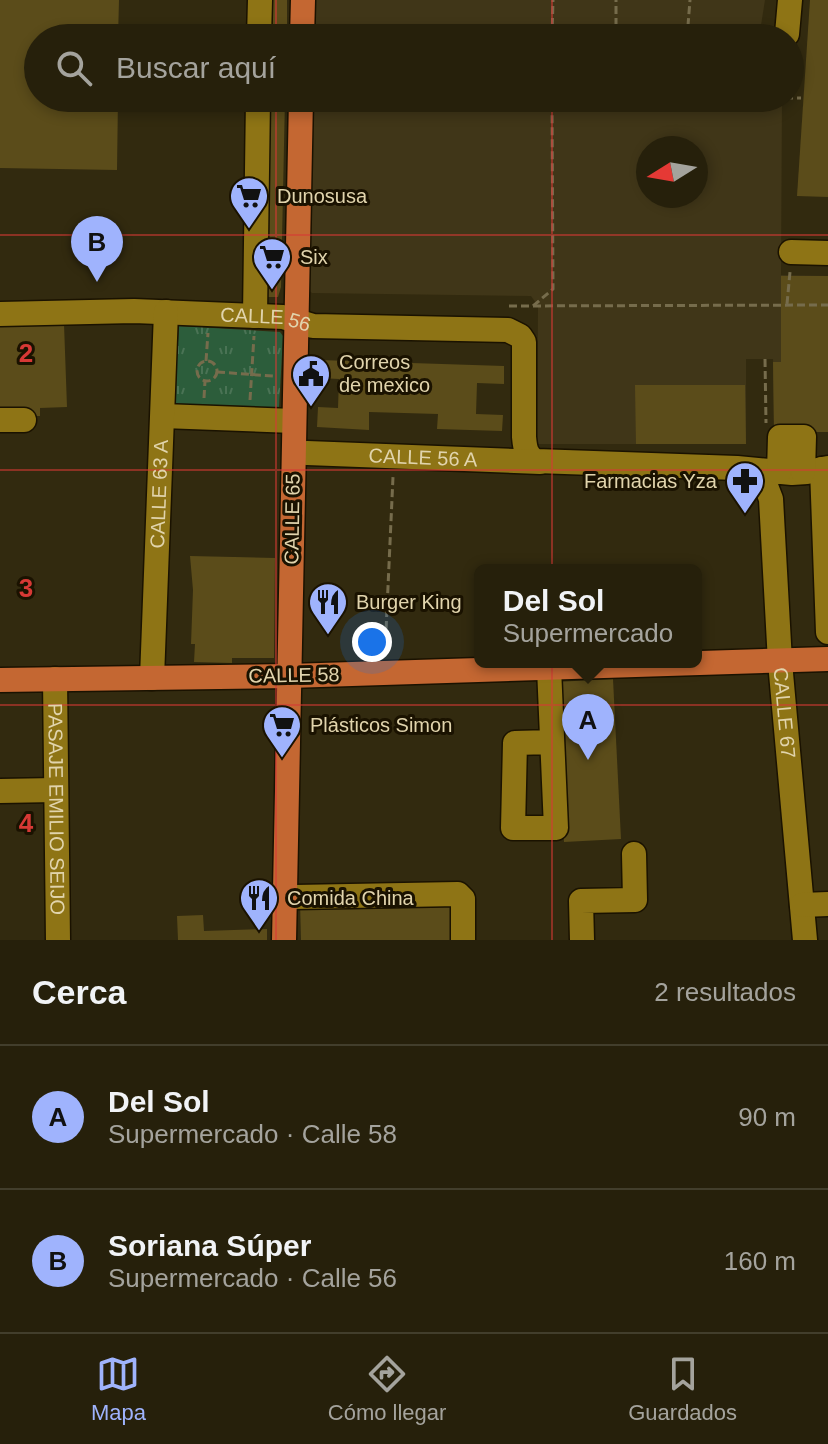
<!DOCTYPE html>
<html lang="es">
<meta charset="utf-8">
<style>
:root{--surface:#26200b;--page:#2e2814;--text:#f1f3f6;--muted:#a4a39d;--line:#423e2c;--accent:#9fb3fd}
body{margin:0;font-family:Helvetica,sans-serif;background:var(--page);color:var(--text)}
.compass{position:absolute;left:636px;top:136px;width:72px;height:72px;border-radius:50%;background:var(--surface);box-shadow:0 4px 12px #0003;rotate:259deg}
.you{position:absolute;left:372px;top:642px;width:28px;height:28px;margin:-20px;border:6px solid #fff;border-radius:50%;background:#1a73e8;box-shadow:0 0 0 12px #1a73e833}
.badge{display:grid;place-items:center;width:52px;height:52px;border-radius:50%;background:var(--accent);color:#111;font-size:26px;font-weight:700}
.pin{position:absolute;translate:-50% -66px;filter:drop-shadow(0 2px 4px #0008)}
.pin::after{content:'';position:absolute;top:42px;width:28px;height:24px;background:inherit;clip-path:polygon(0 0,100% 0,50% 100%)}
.popup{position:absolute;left:474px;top:564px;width:228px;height:104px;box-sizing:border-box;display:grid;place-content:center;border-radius:12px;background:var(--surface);filter:drop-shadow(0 2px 6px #0005);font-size:26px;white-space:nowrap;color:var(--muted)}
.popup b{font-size:30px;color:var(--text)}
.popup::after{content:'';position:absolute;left:50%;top:100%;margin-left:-16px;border:16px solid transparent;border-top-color:var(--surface)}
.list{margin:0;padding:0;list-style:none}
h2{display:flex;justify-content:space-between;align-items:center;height:104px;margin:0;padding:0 32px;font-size:34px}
h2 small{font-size:26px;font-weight:400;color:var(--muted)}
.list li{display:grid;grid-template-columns:52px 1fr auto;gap:24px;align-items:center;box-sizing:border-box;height:144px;padding:0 32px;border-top:2px solid var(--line)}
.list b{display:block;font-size:30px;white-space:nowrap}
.list p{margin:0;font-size:26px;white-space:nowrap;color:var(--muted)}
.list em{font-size:26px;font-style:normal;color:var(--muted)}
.icon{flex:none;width:44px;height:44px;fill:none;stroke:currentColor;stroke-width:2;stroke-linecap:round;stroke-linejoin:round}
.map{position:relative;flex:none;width:828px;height:940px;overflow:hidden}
.search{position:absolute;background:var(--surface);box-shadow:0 4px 12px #0003;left:24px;right:24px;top:24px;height:88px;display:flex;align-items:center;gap:20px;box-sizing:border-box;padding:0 28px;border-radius:44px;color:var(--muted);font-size:30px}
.sheet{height:392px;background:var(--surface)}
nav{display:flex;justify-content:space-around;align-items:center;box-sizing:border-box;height:112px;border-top:2px solid var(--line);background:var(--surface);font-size:22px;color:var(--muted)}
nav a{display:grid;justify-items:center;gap:4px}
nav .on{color:var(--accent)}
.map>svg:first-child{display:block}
.built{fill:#403618;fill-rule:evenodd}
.park{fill:url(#park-tufts)}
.building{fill:#5b4c1a}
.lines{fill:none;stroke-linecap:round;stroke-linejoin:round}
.minor-casing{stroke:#1a1200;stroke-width:27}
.major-casing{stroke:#1a1200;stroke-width:27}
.path{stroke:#766c4c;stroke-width:3;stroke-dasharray:8 4;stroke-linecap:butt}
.minor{stroke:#8e7415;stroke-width:24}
.major{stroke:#c46732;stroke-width:24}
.grid{fill:none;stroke:#d73935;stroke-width:2;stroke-opacity:0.55}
.labels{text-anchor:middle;stroke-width:6;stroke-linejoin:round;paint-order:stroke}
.poi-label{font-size:20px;fill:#e1d4ac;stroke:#1a1200;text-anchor:start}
.street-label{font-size:20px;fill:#e1d4ac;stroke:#1a1200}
.grid-label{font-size:26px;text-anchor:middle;font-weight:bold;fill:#d73935;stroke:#1a1200;stroke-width:6;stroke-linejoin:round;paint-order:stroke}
</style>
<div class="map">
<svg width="828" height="940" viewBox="0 0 828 940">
<defs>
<pattern id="park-tufts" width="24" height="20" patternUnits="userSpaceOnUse" patternTransform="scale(2)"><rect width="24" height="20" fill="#2c5d3b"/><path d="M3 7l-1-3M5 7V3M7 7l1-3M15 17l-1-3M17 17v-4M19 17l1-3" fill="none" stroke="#4a7355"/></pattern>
</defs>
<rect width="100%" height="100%" fill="#322a0f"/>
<g class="built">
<path d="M 313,0 L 765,0 L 759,38 L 312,38 Z"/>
<path d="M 310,98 L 782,98 L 781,275 L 828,276 L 828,432 L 774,432 L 773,359 L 746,359 L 746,444 L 537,444 L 538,306 L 531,296 L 312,293 L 303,285 ZM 648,148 L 696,148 L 696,196 L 648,196 Z"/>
</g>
<path class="park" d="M 179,326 L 280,332 L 283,336 L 279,407 L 273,413 L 178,408 L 174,404 Z"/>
<g class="building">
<path d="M 0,0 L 119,0 L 118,38 L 38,38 L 38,98 L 118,98 L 117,170 L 0,168 Z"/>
<path d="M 272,0 L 287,0 L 287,38 L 271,38 Z"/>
<path d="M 810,0 L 828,0 L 828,197 L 797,196 Z"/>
<path d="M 269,98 L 285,98 L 281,287 L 278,297 L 268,297 L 265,288 Z"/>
<path d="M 781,276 L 828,276 L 828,432 L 774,432 L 773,362 L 781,362 Z"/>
<path d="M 64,324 L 67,407 L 40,408 L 40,416 L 26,416 L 26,407 L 23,410 L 0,410 L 0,326 Z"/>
<path d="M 319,360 L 504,366 L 504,384 L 477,383 L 476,414 L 503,415 L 502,431 L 437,429 L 438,414 L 369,412 L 369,430 L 317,427 L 318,407 L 338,408 L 339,379 L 319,378 Z"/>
<path d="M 635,385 L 745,385 L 746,444 L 636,444 Z"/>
<path d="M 190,556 L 275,558 L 274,658 L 232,658 L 232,663 L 194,662 L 195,644 L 191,644 L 193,590 Z"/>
<path d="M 613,679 L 621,839 L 564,842 L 555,682 Z"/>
<path d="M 456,900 L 457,940 L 301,940 L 300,902 Z"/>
<path d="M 203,915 L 204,931 L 267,929 L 267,940 L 178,940 L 177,916 Z"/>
</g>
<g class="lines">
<g class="minor-casing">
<g id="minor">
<path d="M 787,34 L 790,0"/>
<path d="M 259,38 L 260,0"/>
<path d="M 791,252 L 828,253"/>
<path id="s1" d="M 0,314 L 134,311 L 283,317 L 313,326 L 508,330 L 520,336 L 524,342 L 524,437 C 525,448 526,456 536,461 L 737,468 L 792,473 L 807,472 L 828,468"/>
<path d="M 255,316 L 258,98"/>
<path d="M 163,416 L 294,421"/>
<path d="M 0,420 L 24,420"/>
<path id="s2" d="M 307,453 L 540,462"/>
<path id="s3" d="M 739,469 L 766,486 L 771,499 L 780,662 L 805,940"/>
<path d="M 822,469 L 828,632"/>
<path d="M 779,472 L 780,437 L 804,437 L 803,472"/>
<path d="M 549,668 L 556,828 L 513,828 L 515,743 L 552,742"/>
<path id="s4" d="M 152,678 L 166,312"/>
<path id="s5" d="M 55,679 L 58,940"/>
<path d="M 0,791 L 56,790"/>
<path d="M 295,897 L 458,894 L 463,899 L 463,940"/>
<path d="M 802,905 L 828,904"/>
<path d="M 582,940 L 581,901 L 635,900 L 634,854"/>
</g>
</g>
<g class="major-casing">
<g id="major">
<path d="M 302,38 L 303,0"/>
<path d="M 0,680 L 289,676 L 828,659"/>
<path d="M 284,940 L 301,98"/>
</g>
</g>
<g class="path">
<path d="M 552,38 L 553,0"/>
<path d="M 616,38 L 616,0"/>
<path d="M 687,38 L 690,0"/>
<path d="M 790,73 L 803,73"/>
<path d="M 773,98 L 801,98"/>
<path d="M 787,304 L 790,272"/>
<path d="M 509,306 L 828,305"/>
<path d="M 533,306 L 553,289 L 552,98"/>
<path d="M 765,359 L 766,423"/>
<circle cx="207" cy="371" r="10"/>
<path d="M 206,361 L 208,333"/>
<path d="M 217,372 L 273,376"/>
<path d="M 204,398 L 205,381"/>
<path d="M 250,400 L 254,336"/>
<path d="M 385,653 L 393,477"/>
</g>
<use href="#minor" class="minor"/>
<use href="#major" class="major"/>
</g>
<path class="grid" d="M 276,0 L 276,38M 552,0 L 552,38M 276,98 L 276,940M 552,98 L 552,940M 0,235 L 828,235M 0,470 L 828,470M 0,705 L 828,705"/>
<defs>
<g id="supermarket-pin" transform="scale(2)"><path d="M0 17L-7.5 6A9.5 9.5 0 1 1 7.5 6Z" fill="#9fb3fd" stroke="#1a1200"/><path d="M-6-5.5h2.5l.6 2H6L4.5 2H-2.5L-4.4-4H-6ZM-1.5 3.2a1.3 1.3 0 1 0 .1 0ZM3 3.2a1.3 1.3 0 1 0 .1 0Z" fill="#111"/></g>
<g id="civic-pin" transform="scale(2)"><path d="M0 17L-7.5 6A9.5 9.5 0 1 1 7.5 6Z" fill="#9fb3fd" stroke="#1a1200"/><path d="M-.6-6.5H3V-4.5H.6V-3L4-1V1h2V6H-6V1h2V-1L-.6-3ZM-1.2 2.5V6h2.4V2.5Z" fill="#111"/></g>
<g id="pharmacy-pin" transform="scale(2)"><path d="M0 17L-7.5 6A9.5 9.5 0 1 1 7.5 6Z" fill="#9fb3fd" stroke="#1a1200"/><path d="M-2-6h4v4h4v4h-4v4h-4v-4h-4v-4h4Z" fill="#111"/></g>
<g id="restaurant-pin" transform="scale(2)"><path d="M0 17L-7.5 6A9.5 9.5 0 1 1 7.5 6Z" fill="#9fb3fd" stroke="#1a1200"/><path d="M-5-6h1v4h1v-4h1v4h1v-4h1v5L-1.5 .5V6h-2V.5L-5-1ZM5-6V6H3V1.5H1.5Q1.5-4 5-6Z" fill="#111"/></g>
</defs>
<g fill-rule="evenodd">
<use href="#supermarket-pin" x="249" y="196"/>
<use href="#supermarket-pin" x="272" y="257"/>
<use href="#civic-pin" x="311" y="374"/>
<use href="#pharmacy-pin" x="745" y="481"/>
<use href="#restaurant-pin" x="328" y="602"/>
<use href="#supermarket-pin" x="282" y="725"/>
<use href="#restaurant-pin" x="259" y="898"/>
</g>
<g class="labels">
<g class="poi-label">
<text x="277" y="203">Dunosusa</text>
<text x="300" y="264">Six</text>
<text x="339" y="369">Correos<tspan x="339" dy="23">de mexico</tspan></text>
<text x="717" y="488" text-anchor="end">Farmacias Yza</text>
<text x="356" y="609">Burger King</text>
<text x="310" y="732">Plásticos Simon</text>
<text x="287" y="905">Comida China</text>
</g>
<g class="street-label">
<text dy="7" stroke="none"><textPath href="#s1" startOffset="266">CALLE 56</textPath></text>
<text dy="7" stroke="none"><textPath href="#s2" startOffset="116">CALLE 56 A</textPath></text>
<text dy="7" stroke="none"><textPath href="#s4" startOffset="184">CALLE 63 A</textPath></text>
<text transform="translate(292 519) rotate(-89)" y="7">CALLE 65</text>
<text transform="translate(294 675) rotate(-1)" y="7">CALLE 58</text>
<text dy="7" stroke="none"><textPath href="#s3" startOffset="260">CALLE 67</textPath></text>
<text dy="7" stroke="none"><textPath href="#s5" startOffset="130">PASAJE EMILIO SEIJO</textPath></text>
</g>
</g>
<g class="grid-label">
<text x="26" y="362">2</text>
<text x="26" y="597">3</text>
<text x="26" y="832">4</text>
</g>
</svg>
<svg class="compass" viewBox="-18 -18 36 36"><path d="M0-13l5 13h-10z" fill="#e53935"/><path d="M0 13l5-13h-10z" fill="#a4a39d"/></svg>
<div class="you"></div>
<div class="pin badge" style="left:588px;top:760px">A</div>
<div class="popup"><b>Del Sol</b>Supermercado</div>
<div class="pin badge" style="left:97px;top:282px">B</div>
<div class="search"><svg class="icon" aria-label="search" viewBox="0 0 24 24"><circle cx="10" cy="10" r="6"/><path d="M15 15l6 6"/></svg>Buscar aquí</div>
</div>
<section class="sheet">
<h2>Cerca<small>2 resultados</small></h2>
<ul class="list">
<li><span class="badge">A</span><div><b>Del Sol</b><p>Supermercado · Calle 58</p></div><em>90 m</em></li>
<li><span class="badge">B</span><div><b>Soriana Súper</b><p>Supermercado · Calle 56</p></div><em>160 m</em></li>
</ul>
</section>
<nav>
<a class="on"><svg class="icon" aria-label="map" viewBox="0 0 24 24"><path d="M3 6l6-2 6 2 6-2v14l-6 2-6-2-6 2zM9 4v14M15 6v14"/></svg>Mapa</a>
<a><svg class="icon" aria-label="directions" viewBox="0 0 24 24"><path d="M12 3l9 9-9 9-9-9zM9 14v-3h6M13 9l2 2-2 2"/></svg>Cómo llegar</a>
<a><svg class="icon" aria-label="saved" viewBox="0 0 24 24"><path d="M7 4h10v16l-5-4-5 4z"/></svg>Guardados</a>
</nav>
